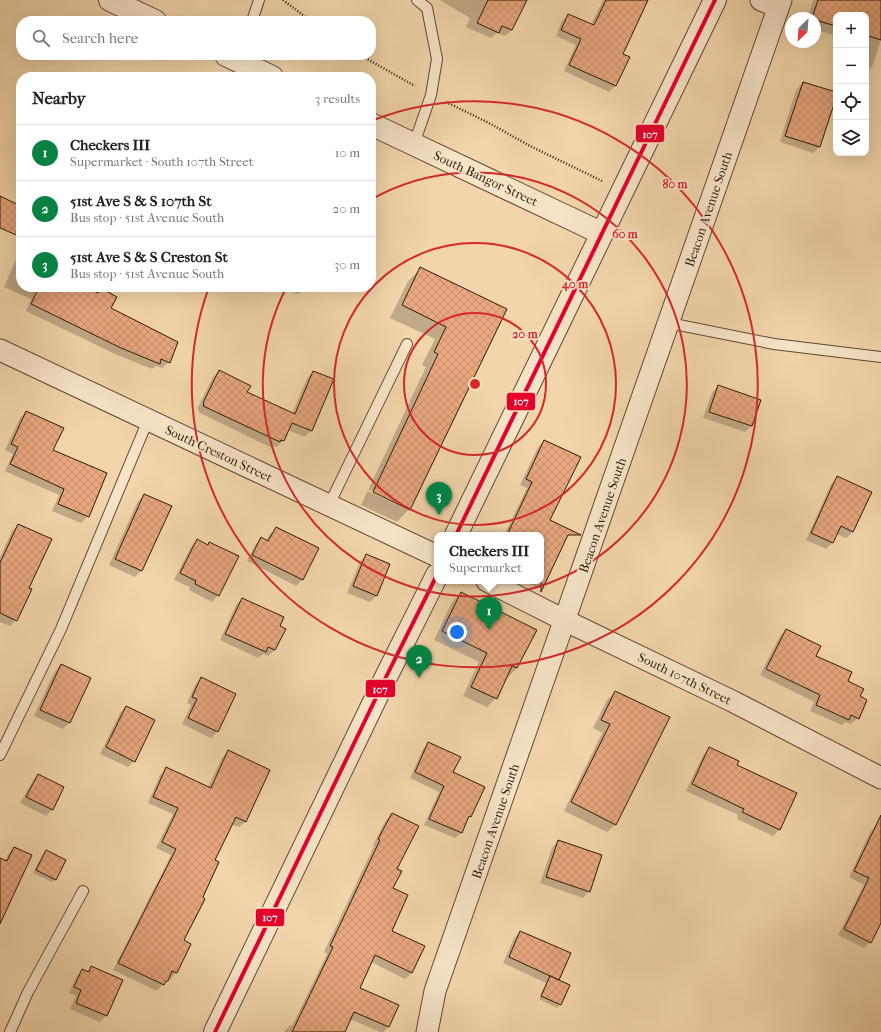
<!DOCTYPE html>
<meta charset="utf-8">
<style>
:root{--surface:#fff;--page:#f2f2f2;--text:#222;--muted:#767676;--line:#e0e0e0;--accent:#0b8043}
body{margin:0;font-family:"IM FELL French Canon",serif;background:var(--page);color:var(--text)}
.controls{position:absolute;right:12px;top:12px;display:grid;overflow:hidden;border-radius:8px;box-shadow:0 4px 16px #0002}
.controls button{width:36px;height:36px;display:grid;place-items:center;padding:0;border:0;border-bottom:1px solid var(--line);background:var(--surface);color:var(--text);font:20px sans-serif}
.compass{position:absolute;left:785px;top:12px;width:36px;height:36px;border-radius:50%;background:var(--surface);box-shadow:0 4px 16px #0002;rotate:205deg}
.you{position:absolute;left:457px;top:632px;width:14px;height:14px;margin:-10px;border:3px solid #fff;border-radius:50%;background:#1a73e8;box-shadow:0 0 0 6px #1a73e833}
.badge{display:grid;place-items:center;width:26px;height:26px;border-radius:50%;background:var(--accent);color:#fff;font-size:13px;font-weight:700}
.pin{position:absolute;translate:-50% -33px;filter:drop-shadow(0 1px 2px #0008)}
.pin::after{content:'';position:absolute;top:21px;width:14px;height:12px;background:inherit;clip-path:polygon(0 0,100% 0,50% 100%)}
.popup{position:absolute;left:434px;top:532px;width:110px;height:52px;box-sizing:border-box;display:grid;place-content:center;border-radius:8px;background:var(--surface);filter:drop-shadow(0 1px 3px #0005);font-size:13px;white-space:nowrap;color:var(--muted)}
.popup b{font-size:15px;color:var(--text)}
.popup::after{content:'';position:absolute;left:50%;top:100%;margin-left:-8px;border:8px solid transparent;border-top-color:var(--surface)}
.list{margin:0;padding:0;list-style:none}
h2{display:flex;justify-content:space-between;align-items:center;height:52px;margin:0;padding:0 16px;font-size:17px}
h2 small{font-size:13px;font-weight:400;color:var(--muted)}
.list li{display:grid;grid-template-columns:26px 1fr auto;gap:12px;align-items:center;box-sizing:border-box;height:56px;padding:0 16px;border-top:1px solid var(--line)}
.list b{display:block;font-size:15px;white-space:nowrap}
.list p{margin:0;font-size:13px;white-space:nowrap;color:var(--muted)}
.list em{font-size:13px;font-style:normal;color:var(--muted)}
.icon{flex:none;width:22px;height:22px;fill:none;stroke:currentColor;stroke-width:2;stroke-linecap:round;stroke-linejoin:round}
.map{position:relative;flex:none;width:881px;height:1032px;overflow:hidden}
.search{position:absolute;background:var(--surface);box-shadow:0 4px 16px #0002;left:16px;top:16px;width:360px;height:44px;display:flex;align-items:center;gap:10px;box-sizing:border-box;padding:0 14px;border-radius:16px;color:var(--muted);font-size:15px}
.panel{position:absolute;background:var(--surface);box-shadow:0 4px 16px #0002;left:16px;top:72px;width:360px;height:220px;border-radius:16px}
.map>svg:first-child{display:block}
.shadow{fill:#0003;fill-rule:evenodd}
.building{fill:url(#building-cross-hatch);stroke:#2c1b09}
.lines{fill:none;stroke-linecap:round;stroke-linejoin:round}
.service-casing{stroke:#5e4a31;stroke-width:12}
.minor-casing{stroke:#5e4a31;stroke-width:23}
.tertiary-casing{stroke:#5e4a31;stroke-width:24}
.path{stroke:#2c1b09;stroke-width:2.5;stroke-dasharray:1 2;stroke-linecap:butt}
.service{stroke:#f7e4c8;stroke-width:10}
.minor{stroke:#f7e4c8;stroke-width:21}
.tertiary{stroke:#f7e4c8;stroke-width:22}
.bus-1-casing{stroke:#f7e4c8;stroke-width:7}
.bus-1{stroke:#e4002b;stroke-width:4}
.ring{fill:none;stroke:#d62828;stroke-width:2}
.labels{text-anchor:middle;stroke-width:3.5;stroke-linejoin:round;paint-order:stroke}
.street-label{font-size:13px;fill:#2c1b09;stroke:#f7e4c8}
.centre{fill:#d62828;stroke:#f7e4c8;stroke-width:2}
.ring-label{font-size:12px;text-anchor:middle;font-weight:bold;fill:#d62828;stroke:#f7e4c8;stroke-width:3.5;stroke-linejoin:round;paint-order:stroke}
.line-badge{stroke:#f7e4c8;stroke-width:1.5}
.badge-label{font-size:11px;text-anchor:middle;font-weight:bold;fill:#fff}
</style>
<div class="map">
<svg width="881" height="1032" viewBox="0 0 881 1032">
<defs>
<pattern id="building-cross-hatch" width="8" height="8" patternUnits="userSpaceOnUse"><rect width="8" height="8" fill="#e8a77d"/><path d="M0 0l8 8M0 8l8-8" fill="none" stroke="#c78f6b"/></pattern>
</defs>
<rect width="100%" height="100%" fill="#f2d5aa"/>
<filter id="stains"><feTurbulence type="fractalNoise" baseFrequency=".005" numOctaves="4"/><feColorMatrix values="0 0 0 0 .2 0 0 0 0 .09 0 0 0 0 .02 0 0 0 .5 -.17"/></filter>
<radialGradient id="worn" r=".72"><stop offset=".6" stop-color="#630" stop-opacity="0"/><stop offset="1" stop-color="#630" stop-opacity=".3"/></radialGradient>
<g class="shadow">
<path d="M 440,0 L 526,0 L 512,30 L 505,36 L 497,33 L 491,38 L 466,27 L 470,18 Z"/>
<path d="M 603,0 L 647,0 L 622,54 L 628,57 L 615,86 L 609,92 L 564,71 L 576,45 L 556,36 L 562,21 L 568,15 L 591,25 Z"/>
<path d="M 813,0 L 881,0 L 881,39 L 873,65 L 866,72 L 866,15 L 836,15 L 836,36 L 815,29 L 815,18 L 808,18 Z"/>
<path d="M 803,83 L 836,93 L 820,147 L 813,153 L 780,142 L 796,90 Z"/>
<path d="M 21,251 L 21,287 L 83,287 L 97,294 L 101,290 L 110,309 L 169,362 L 162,368 L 156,366 L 152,369 L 115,354 L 26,311 L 31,299 L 4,287 L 18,255 Z"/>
<path d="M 420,269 L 505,309 L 409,509 L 397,522 L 361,505 L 426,367 L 422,365 L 435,339 L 390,318 L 408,281 ZM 368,489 L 406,507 L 406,509 L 368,491 Z"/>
<path d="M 280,287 L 305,287 L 298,294 Z"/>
<path d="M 220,371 L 246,392 L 292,414 L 307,378 L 313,372 L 333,380 L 311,431 L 304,437 L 288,430 L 283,440 L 277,447 L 274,446 L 272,448 L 198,412 L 199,410 L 197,409 L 213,377 Z"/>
<path d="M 718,386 L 751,426 L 745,432 L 703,418 L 712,393 Z"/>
<path d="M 26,412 L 52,451 L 88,516 L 81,523 L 52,511 L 59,495 L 5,471 L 13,454 L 5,450 L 20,418 Z"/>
<path d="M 544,441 L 549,521 L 545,582 L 538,588 L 523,581 L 541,581 L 541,535 L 504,535 L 527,488 L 520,485 L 538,447 Z"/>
<path d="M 838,478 L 871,492 L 853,532 L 846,538 L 836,534 L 832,543 L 826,549 L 806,540 L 831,484 Z"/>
<path d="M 145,495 L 170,507 L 141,571 L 135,577 L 109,565 L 138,501 Z"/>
<path d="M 18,525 L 28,588 L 16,620 L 10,626 L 0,622 L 0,557 L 12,531 Z"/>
<path d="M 276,529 L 303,579 L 296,586 L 247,561 L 255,545 L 261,539 L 266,541 L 269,535 Z"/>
<path d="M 197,540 L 207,545 L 210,543 L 218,595 L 212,602 L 189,590 L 190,587 L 174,580 L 191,547 Z"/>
<path d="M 366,555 L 389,564 L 376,596 L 370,602 L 347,593 L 360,562 Z"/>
<path d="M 461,593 L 517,668 L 508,677 L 507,676 L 496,698 L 487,707 L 463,696 L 479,662 L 434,640 L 452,602 Z"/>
<path d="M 242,599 L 278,626 L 284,629 L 275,650 L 268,656 L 263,654 L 258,658 L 220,640 L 236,605 Z"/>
<path d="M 786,630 L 859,697 L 858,718 L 851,724 L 845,722 L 842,725 L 810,711 L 814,702 L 760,675 L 780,636 Z"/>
<path d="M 62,665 L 69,723 L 63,729 L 34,716 L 55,671 Z"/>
<path d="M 201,679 L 217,732 L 211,738 L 182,724 L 191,705 L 187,703 L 195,685 Z"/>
<path d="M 615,692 L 616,824 L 607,832 L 564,811 L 602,733 L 593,728 L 607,700 Z"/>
<path d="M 126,707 L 134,761 L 128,767 L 100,754 L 120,713 Z"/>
<path d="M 429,743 L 452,773 L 470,816 L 466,820 L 461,833 L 455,838 L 424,825 L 439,792 L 410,778 L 423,749 Z"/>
<path d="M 709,749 L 736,765 L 796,793 L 779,830 L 773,836 L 737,819 L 738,815 L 686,791 L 703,755 Z"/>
<path d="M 228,751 L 246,821 L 239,827 L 231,824 L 213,860 L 182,941 L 190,944 L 176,973 L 170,979 L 168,978 L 157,991 L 113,970 L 171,855 L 156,848 L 173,814 L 148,803 L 160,775 L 167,769 L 208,787 L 222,758 Z"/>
<path d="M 38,775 L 63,788 L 52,810 L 46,816 L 20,803 L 32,782 Z"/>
<path d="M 392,814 L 396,870 L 392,889 L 390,931 L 411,973 L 405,979 L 371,962 L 358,988 L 398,1006 L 388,1027 L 383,1032 L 380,1032 L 350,1019 L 340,1032 L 284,1032 L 290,1025 L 292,1026 L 327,954 L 324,952 L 374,846 L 373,845 L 386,820 Z"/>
<path d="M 877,826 L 881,828 L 881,921 L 870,942 L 864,948 L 838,935 L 864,885 L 849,877 L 870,832 Z"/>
<path d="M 558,841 L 589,891 L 583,898 L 540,883 L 552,848 Z"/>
<path d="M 14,848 L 0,909 L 0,859 L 5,861 L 8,854 Z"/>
<path d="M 46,851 L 64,861 L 55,880 L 52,882 L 33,873 L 43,854 Z"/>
<path d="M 520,932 L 559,979 L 557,980 L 560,1005 L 557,1008 L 539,999 L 546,983 L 503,963 L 514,938 Z"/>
<path d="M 92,967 L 122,980 L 106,1016 L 100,1022 L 70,1009 L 76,996 L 69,993 L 76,977 L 82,971 L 86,972 Z"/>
</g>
<g class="building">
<path d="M 488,0 L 527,0 L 512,30 L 502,26 L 499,33 L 477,23 Z"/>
<path d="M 606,0 L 648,0 L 623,54 L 630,57 L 616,86 L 569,65 L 581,39 L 561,30 L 568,14 L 594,25 Z"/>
<path d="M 818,0 L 881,0 L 881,40 L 866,35 L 866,15 L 836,15 L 836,26 L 815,20 L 815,18 L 812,18 Z"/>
<path d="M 803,82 L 836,92 L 836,98 L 820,147 L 785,136 Z"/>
<path d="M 0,196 L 21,206 L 21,237 L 0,228 Z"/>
<path d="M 420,267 L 507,309 L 410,510 L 373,492 L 438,354 L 434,352 L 446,327 L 402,305 Z"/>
<path d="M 39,287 L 85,287 L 98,293 L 101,288 L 117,297 L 111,308 L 178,342 L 170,363 L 161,359 L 160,364 L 121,348 L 31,304 Z"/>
<path d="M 219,370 L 251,386 L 247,392 L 295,414 L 313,371 L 334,379 L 312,431 L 292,423 L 284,441 L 281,440 L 280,442 L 203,406 L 204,404 L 203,403 Z"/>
<path d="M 718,385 L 761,400 L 752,426 L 709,412 Z"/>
<path d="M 26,411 L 64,428 L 53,450 L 107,473 L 89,517 L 58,504 L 64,489 L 10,464 L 18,447 L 11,444 Z"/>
<path d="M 544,440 L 581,457 L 550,520 L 581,535 L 568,535 L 541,592 L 541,535 L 507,535 L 532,482 L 526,479 Z"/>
<path d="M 837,476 L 872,492 L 853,532 L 841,526 L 833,543 L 811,533 Z"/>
<path d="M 144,494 L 172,506 L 142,571 L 115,559 Z"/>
<path d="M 18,524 L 52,539 L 29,588 L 32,589 L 17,621 L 0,613 L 0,563 Z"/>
<path d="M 276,527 L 319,548 L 303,580 L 252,555 L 261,537 L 268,541 Z"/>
<path d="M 197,539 L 208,545 L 209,542 L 239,556 L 219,596 L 195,584 L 196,581 L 180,573 Z"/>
<path d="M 366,554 L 390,564 L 377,596 L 353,586 Z"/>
<path d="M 461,592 L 537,630 L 517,668 L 512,666 L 497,699 L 471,687 L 487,653 L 442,631 Z"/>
<path d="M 242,598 L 284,617 L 280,626 L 286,629 L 275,650 L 268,647 L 266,652 L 225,634 Z"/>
<path d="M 786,629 L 821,646 L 816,656 L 852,672 L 848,681 L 864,689 L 860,696 L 867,700 L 859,719 L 851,715 L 849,720 L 816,705 L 820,695 L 766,669 Z"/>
<path d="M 61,664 L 91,678 L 70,723 L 40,710 Z"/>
<path d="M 201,677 L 236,694 L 218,732 L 188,718 L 197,699 L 192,697 Z"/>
<path d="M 615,691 L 670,717 L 616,825 L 571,802 L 610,724 L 601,720 Z"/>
<path d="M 126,706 L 155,720 L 135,762 L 106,747 Z"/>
<path d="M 428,742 L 461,757 L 453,772 L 485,787 L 471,817 L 469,816 L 462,833 L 429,819 L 444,786 L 415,772 Z"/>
<path d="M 709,747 L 739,761 L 737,765 L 797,793 L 780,830 L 742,812 L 744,809 L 692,784 Z"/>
<path d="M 228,750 L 270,770 L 246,822 L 236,817 L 215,860 L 219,862 L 203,897 L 205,899 L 184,940 L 191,944 L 177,973 L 172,971 L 168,981 L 166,981 L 164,985 L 118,963 L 176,849 L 162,842 L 178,808 L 153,797 L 166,767 L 211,788 Z"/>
<path d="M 38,774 L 64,787 L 53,810 L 26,797 Z"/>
<path d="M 392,813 L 419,826 L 397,869 L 402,871 L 393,888 L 408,895 L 392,931 L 425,946 L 412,973 L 375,955 L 360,988 L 399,1005 L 389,1027 L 354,1012 L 345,1032 L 292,1032 L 333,947 L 330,946 L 380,840 L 378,839 Z"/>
<path d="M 881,815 L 881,923 L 871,943 L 844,929 L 869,878 L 854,871 Z"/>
<path d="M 558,840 L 602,855 L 590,892 L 546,877 Z"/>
<path d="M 14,847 L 32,855 L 0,924 L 0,858 L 7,861 Z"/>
<path d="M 46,850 L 66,860 L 56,880 L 36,870 Z"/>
<path d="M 520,931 L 571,953 L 559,980 L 509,957 Z"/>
<path d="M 91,966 L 123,980 L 107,1016 L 76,1003 L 81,990 L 74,987 L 82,969 L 89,972 Z"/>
<path d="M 550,976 L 570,985 L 561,1005 L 541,996 Z"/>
</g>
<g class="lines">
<g class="service-casing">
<g id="service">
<path d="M 252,21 L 259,0"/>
<path d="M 414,144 L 431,95 L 437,59 L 427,8 L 417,0"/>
<path d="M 669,323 L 774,344 L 881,357"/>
<path d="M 329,505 L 407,344"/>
<path d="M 0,755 L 61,629 L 148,420"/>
<path d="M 10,1032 L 28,992 L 83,891"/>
</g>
</g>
<g class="minor-casing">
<g id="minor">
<path d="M 761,0 L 778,7"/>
<path d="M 0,350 L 437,556"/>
<path d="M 487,581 L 566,621 L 732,701 L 881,778"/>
<path d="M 427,1032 L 435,991 L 781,0"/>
</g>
</g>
<g class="tertiary-casing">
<g id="tertiary">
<path d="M 110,0 L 155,21"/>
<path d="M 226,55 L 272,77"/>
<path d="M 371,124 L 601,233"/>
<path d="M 456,535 L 715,0"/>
<path d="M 215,1032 L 386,677 L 437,575"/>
</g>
</g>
<g class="path">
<path d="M 283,0 L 311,21"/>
<path d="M 360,55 L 415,86"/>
<path d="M 446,102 L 489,123 L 530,146 L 602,181"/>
</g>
<use href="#service" class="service"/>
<use href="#minor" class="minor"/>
<use href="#tertiary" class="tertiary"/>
<g class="bus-1-casing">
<g id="bus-1">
<path d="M 456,535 L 715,0"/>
<path d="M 215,1032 L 386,677 L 437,575"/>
</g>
</g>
<use href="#bus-1" class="bus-1"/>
</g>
<g class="ring">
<circle cx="475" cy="384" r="71"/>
<circle cx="475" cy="384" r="141"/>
<path d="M372 199A212 212 0 1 1 286 288"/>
<path d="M371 121A283 283 0 1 1 209 287"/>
</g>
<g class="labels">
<g class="street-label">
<text transform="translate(486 178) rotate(25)" y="5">South Bangor Street</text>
<text transform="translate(708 209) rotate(-71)" y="5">Beacon Avenue South</text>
<text transform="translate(219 453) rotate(25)" y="5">South Creston Street</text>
<text transform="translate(602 515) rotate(-71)" y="5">Beacon Avenue South</text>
<text transform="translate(685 678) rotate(26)" y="5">South 107th Street</text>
<text transform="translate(495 821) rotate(-71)" y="5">Beacon Avenue South</text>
</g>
</g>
<circle cx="475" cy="384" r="6" class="centre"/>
<g class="ring-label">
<text x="675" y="188">80 m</text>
<text x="625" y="238">60 m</text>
<text x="575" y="288">40 m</text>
<text x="525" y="338">20 m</text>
</g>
<g class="line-badge">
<rect x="635" y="124" width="30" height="19" rx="4" fill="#e4002b"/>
<rect x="506" y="392" width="30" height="19" rx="4" fill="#e4002b"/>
<rect x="365" y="679" width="31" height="19" rx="4" fill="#e4002b"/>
<rect x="255" y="908" width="30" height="19" rx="4" fill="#e4002b"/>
</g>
<g class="badge-label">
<text x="650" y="138">107</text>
<text x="521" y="405">107</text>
<text x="380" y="693">107</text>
<text x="270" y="921">107</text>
</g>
<rect width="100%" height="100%" filter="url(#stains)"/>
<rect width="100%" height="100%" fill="url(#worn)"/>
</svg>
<div class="controls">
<button>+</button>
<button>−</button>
<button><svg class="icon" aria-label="locate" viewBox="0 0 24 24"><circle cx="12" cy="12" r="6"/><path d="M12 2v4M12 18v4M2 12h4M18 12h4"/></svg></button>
<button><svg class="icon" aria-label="layers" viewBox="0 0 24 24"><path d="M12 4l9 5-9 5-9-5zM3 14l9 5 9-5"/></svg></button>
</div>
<svg class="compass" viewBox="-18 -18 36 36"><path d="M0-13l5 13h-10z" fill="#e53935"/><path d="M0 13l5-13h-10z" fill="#767676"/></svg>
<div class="you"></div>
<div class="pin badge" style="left:489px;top:630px">1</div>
<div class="popup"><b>Checkers III</b>Supermarket</div>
<div class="pin badge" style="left:419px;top:678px">2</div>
<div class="pin badge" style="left:439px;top:515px">3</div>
<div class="search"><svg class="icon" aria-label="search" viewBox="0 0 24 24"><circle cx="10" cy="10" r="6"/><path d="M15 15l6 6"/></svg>Search here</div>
<section class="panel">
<h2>Nearby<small>3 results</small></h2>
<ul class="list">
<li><span class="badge">1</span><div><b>Checkers III</b><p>Supermarket · South 107th Street</p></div><em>10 m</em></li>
<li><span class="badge">2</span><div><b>51st Ave S &amp; S 107th St</b><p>Bus stop · 51st Avenue South</p></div><em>20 m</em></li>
<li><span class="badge">3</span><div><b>51st Ave S &amp; S Creston St</b><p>Bus stop · 51st Avenue South</p></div><em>30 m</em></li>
</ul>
</section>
</div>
